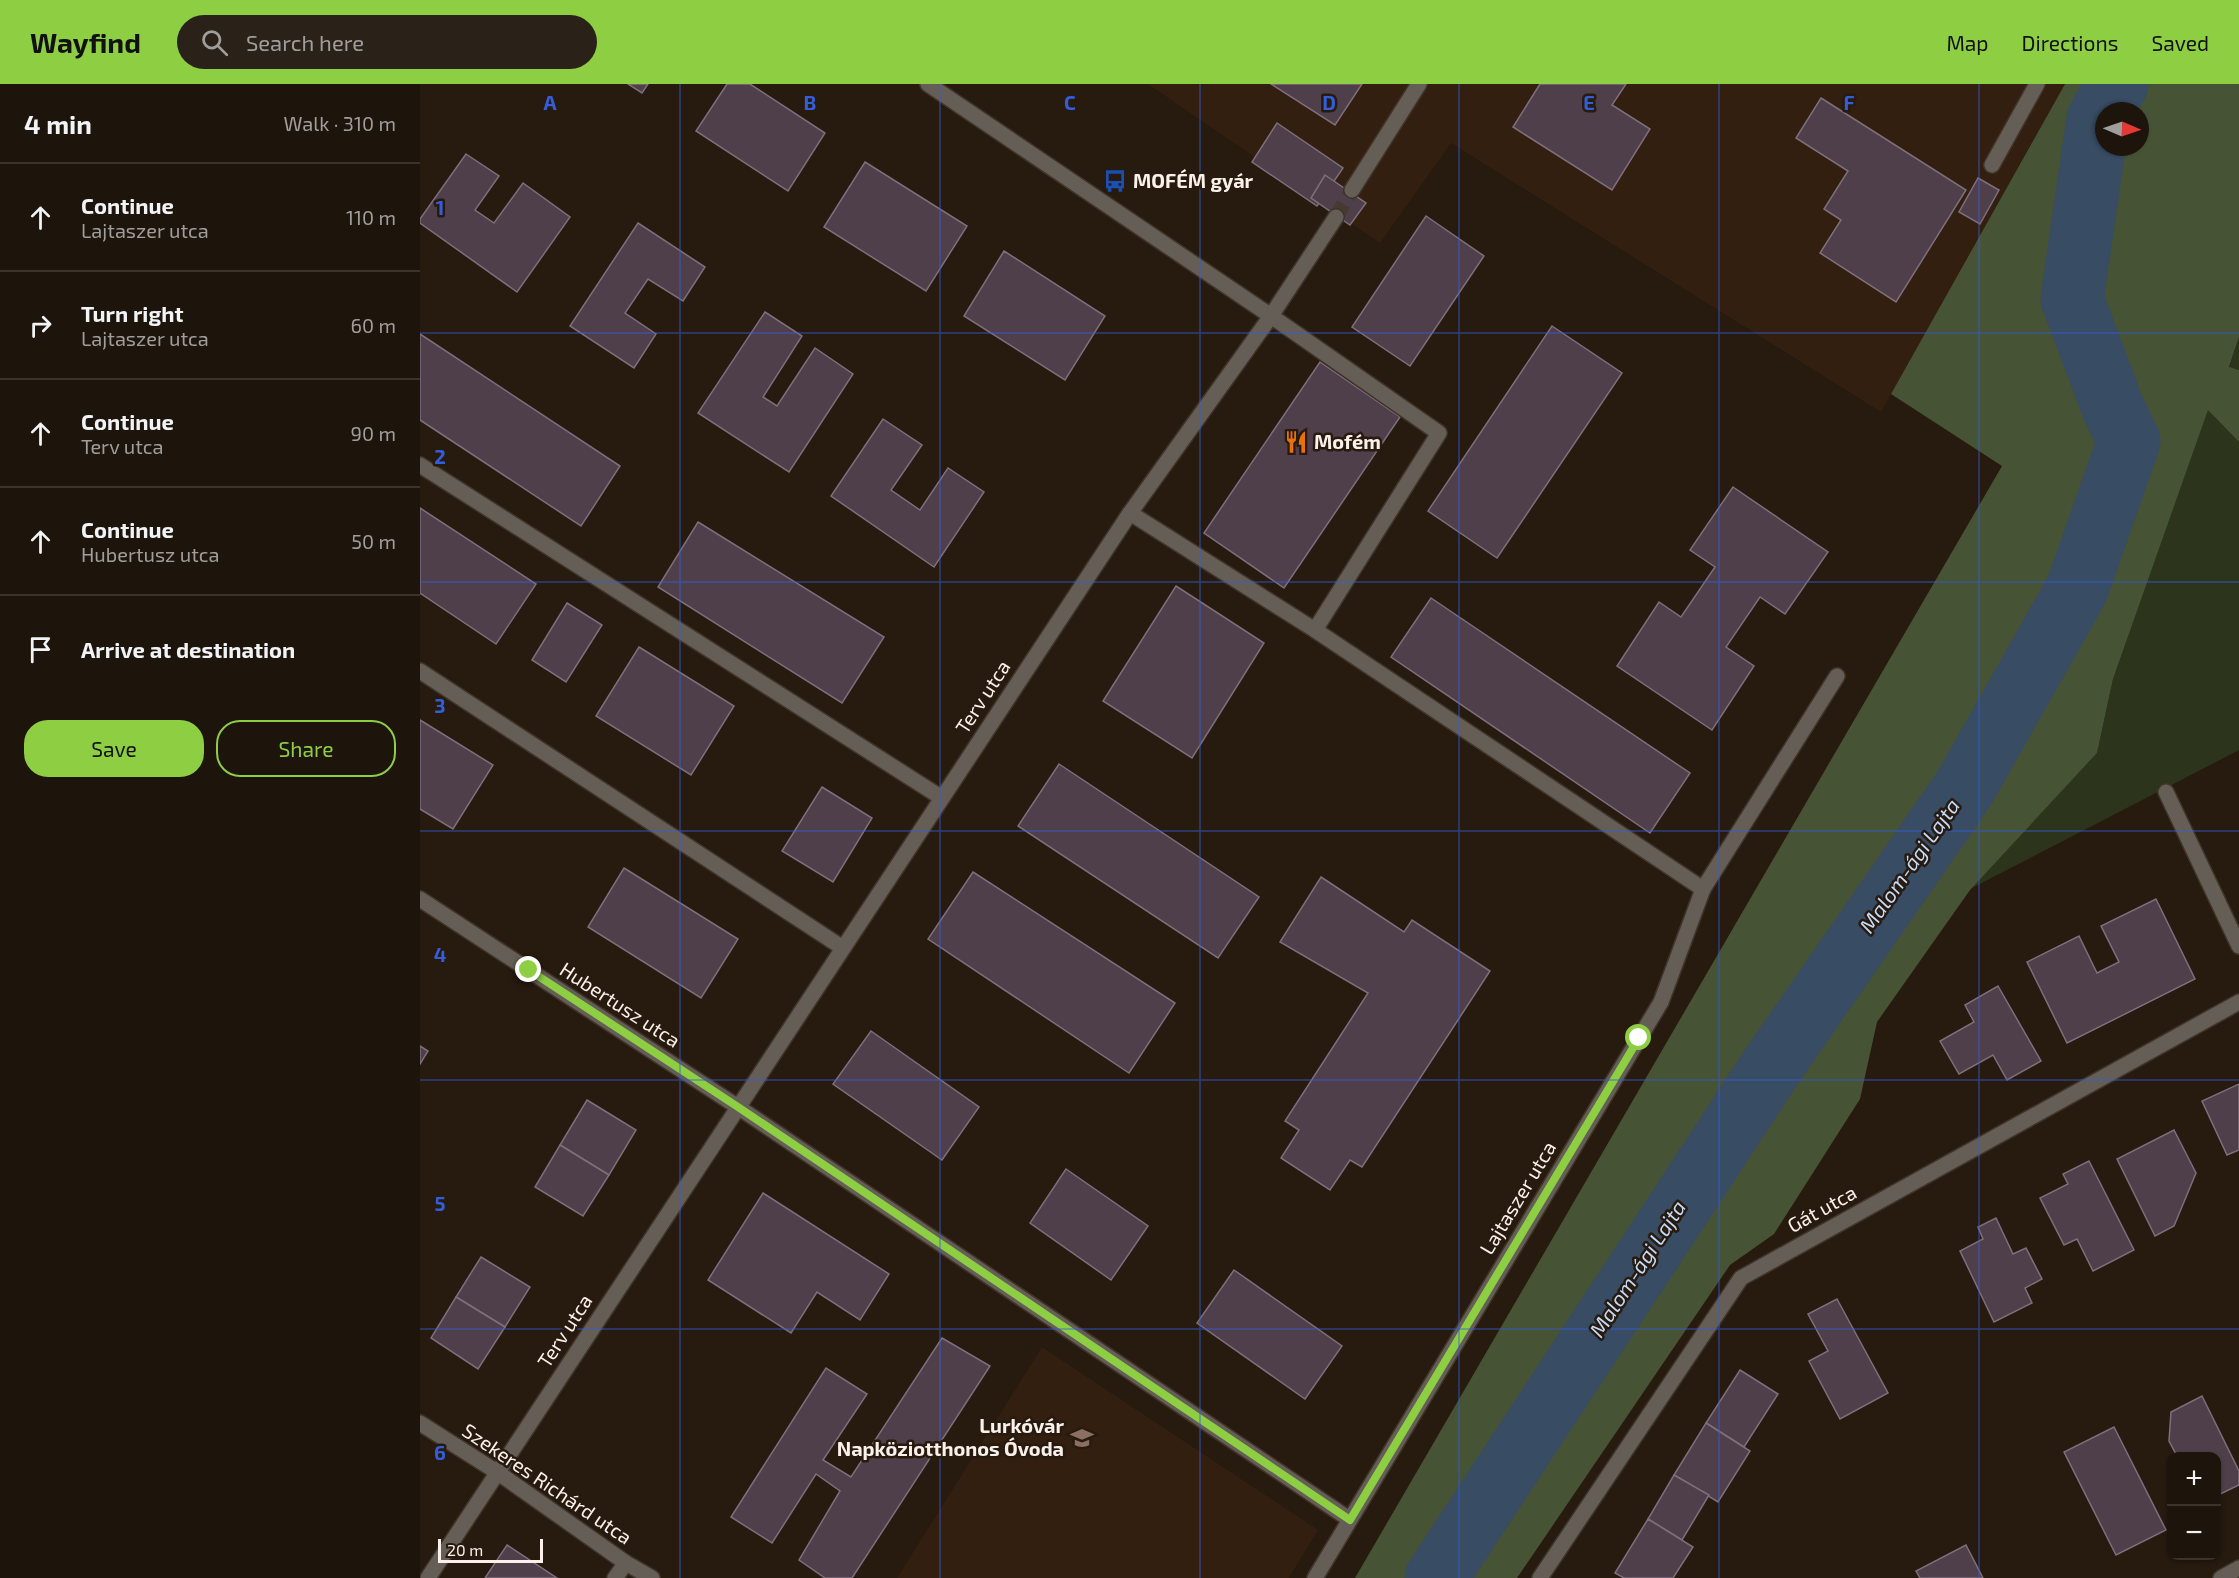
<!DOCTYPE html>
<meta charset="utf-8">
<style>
:root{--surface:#1d140b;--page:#2a2119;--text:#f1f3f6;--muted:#a09e9d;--line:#3b332c;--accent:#8ece43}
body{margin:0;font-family:"Exo 2",sans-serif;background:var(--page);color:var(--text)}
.controls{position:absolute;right:18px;bottom:18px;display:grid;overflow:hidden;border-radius:12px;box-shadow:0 2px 4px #0004}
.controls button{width:54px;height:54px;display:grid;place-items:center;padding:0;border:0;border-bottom:2px solid var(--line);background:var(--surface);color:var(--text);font:30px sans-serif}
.compass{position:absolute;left:1675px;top:18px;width:54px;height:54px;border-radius:50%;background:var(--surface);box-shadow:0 2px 4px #0004;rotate:92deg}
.scale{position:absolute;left:18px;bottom:15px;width:105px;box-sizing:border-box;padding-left:6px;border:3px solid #fbf1ea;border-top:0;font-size:16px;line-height:21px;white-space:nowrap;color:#fbf1ea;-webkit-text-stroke:4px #271a0f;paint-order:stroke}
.stop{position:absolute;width:18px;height:18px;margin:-14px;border:4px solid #8ece43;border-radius:50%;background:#fff}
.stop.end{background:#8ece43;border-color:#fff;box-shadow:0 2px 6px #0008}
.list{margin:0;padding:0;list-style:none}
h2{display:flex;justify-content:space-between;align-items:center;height:78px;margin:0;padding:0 24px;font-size:26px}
h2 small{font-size:20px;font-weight:400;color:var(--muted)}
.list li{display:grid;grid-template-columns:39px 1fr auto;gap:18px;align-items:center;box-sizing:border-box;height:108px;padding:0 24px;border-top:2px solid var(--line)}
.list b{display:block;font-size:22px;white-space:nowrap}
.list p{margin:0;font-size:20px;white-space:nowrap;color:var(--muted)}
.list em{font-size:20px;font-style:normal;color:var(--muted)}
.actions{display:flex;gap:12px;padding:18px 24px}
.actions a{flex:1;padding:14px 0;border:2px solid var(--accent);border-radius:24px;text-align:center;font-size:21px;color:var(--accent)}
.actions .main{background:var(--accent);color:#111}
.icon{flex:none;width:33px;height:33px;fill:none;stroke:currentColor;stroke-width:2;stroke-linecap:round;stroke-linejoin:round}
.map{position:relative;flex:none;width:1819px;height:1494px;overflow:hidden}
header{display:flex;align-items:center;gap:36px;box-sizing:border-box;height:84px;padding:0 30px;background:var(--accent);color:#111}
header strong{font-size:28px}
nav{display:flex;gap:33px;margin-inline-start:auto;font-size:21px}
.search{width:420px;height:54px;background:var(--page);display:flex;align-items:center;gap:15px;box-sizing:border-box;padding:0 21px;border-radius:33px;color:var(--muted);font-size:22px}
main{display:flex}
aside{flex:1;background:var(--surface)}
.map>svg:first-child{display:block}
.built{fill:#321f10}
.green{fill:#2c351c}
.forest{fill:#475335;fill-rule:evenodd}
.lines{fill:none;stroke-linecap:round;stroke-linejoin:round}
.river{stroke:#384c64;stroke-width:63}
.building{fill:#4e3f4b;stroke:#7f6e7b;stroke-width:1.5}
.minor-tunnel{stroke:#473a30;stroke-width:15;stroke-dasharray:15 8;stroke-linecap:butt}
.minor-casing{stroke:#403429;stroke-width:18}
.minor{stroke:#645e57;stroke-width:15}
.route{stroke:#8ece43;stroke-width:8}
.grid{fill:none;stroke:#335eda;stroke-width:1.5;stroke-opacity:0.55}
.labels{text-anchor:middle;stroke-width:5;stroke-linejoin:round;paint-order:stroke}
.poi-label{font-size:20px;font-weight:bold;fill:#fbf1ea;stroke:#271a0f;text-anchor:start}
.street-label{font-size:20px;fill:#fbf1ea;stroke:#271a0f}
.water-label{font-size:21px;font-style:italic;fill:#c4daf7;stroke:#271a0f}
.grid-label{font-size:20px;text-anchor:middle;font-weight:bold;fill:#335eda;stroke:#271a0f;stroke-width:5;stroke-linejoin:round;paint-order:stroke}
</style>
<header>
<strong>Wayfind</strong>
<div class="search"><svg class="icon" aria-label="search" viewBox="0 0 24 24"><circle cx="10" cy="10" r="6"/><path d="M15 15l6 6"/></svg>Search here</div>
<nav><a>Map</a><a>Directions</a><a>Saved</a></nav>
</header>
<main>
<aside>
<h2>4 min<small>Walk · 310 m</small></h2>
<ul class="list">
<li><svg class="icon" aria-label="ahead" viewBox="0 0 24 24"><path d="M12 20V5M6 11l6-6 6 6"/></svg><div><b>Continue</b><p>Lajtaszer utca</p></div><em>110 m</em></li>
<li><svg class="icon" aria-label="right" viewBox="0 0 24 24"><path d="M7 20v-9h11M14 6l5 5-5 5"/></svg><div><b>Turn right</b><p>Lajtaszer utca</p></div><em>60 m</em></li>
<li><svg class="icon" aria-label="ahead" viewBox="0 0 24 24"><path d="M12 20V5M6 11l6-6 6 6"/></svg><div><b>Continue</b><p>Terv utca</p></div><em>90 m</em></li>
<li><svg class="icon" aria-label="ahead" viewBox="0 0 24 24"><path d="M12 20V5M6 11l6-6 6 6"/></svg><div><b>Continue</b><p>Hubertusz utca</p></div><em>50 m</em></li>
<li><svg class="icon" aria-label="arrive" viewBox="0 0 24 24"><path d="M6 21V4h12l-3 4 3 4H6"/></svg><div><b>Arrive at destination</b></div></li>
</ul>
<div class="actions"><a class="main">Save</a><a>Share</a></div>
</aside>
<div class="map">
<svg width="1819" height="1494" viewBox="0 0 1819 1494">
<rect width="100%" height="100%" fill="#271a0f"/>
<g class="built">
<path d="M 728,0 L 1645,0 L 1461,328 L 1031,59 L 960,159 Z"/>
<path d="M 622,1263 L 898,1446 L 869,1494 L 477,1494 Z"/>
</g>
<g class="green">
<path d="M 1819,253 L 1819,286 L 1809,284 Z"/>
<path d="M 1788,325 L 1819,358 L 1819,666 L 1550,805 L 1677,669 L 1693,595 Z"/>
</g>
<path class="forest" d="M 1645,0 L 1819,0 L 1819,253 L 1809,283 L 1819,286 L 1819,358 L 1788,326 L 1693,595 L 1677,669 L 1550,806 L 1457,938 L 1440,1015 L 1354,1150 L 1310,1181 L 1097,1494 L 935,1494 L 1582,382 L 1471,310 ZM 1684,27 L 1720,27 L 1720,63 L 1684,63 Z"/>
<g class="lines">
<path class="river" d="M 1016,1494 L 1352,982 L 1545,703 L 1657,505 L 1709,357 L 1693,324 L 1652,215 L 1678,35 L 1697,0"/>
</g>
<g class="building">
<path d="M 208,0 L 228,0 L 222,9 Z"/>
<path d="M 307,0 L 330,0 L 405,49 L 368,107 L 276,47 Z"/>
<path d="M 851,0 L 942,0 L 915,41 Z"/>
<path d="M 1120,0 L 1206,0 L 1192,21 L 1230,45 L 1192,106 L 1093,43 Z"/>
<path d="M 1401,14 L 1546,106 L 1476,218 L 1400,169 L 1421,136 L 1404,125 L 1428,87 L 1376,54 Z"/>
<path d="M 857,39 L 923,84 L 897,122 L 832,78 Z"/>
<path d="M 46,70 L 79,92 L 55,126 L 74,139 L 103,99 L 150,133 L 97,208 L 0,139 L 0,135 Z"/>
<path d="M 445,78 L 547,142 L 506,207 L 404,143 Z"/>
<path d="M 905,91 L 946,119 L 930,141 L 891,114 Z"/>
<path d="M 1558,94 L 1579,106 L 1560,140 L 1539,128 Z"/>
<path d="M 1006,132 L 1064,172 L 990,282 L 932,243 Z"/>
<path d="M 218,139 L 285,183 L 263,217 L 228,195 L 205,229 L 236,250 L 214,284 L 150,242 Z"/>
<path d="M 584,167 L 685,232 L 645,296 L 544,232 Z"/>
<path d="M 345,228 L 382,252 L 343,313 L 357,322 L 395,264 L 433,290 L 369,388 L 278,329 Z"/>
<path d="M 1132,242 L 1202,289 L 1077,474 L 1008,427 Z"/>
<path d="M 0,250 L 200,382 L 161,442 L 0,336 Z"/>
<path d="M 900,278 L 980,333 L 864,504 L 784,449 Z"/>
<path d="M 463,335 L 502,361 L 471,406 L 500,426 L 528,384 L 564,408 L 514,483 L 411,412 Z"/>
<path d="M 1313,403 L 1408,468 L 1365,530 L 1340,513 L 1306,563 L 1334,582 L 1292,646 L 1197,582 L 1239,518 L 1261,533 L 1295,483 L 1270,466 Z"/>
<path d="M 0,424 L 116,500 L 76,560 L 0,509 Z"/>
<path d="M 278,438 L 464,553 L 422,619 L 238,503 Z"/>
<path d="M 756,502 L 844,559 L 772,674 L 683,617 Z"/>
<path d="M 1011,514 L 1270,689 L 1230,749 L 971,573 Z"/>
<path d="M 147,519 L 182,541 L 146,598 L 112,576 Z"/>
<path d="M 219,563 L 314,622 L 271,691 L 176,632 Z"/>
<path d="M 0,636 L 73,681 L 33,745 L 0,725 Z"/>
<path d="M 639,680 L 839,813 L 798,874 L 598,742 Z"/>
<path d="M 402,703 L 452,734 L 413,798 L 362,767 Z"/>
<path d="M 204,784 L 318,855 L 281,914 L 168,843 Z"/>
<path d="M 553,788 L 755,919 L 709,989 L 508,855 Z"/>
<path d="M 901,793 L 984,848 L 992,836 L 1070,887 L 942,1083 L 930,1076 L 910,1106 L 861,1074 L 879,1046 L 865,1037 L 948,909 L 860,858 Z"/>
<path d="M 1736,815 L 1775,895 L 1647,959 L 1607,878 L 1659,852 L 1677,889 L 1699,878 L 1681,842 Z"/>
<path d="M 1578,902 L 1621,977 L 1587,996 L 1573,971 L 1539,990 L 1520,957 L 1554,938 L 1545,921 Z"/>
<path d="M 451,947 L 559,1023 L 522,1076 L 413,1000 Z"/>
<path d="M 0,962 L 8,967 L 0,980 Z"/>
<path d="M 1819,1000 L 1819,1066 L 1807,1071 L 1782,1017 Z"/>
<path d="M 167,1016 L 216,1046 L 189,1091 L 140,1061 Z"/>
<path d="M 1754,1046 L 1776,1089 L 1754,1142 L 1735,1152 L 1697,1075 Z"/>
<path d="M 140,1061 L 189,1091 L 163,1132 L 115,1103 Z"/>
<path d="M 1669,1077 L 1714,1166 L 1673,1187 L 1657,1155 L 1644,1161 L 1620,1114 L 1648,1100 L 1643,1090 Z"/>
<path d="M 646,1085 L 728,1142 L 691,1196 L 610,1139 Z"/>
<path d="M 343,1109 L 469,1190 L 440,1236 L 397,1208 L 371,1249 L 288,1196 Z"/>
<path d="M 1576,1134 L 1593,1170 L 1606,1164 L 1622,1195 L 1605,1204 L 1612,1219 L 1574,1238 L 1540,1167 L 1563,1155 L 1558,1143 Z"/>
<path d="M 61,1173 L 110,1203 L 85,1243 L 36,1213 Z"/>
<path d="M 814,1186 L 922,1262 L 885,1315 L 777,1239 Z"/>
<path d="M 36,1213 L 85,1243 L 58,1285 L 11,1254 Z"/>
<path d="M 1417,1215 L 1468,1309 L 1420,1335 L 1389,1277 L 1408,1267 L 1388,1230 Z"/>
<path d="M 522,1254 L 570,1282 L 432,1494 L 405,1494 L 379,1476 L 420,1407 L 396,1390 L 352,1459 L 311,1433 L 406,1284 L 447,1310 L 403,1376 L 431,1393 Z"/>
<path d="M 1320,1286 L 1358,1310 L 1324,1363 L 1286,1339 Z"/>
<path d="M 1782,1312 L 1819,1387 L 1819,1401 L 1796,1412 L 1796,1372 L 1757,1372 L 1749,1357 L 1751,1328 Z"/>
<path d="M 1286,1339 L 1330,1367 L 1298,1418 L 1254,1391 Z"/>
<path d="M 1694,1343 L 1746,1446 L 1696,1471 L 1644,1368 Z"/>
<path d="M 1254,1391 L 1289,1411 L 1262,1456 L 1228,1435 Z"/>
<path d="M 1228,1435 L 1273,1463 L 1253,1494 L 1204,1494 L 1195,1489 Z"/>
<path d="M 87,1461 L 137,1494 L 65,1494 Z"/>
<path d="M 1546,1461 L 1563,1494 L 1500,1494 L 1496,1487 Z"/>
</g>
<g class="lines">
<path class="minor-tunnel" d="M 916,133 L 932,106"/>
<g class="minor-casing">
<g id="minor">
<path d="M 508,0 L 851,232 L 1019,349 L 895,546"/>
<path d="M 1572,81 L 1617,0"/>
<path d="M 932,106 L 999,0"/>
<path d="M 0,381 L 522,714"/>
<path d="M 710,429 L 895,546 L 1283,805"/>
<path d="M 0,587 L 423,864"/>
<path d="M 1746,708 L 1819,862"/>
<path d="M 0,815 L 318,1023 L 929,1435"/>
<path d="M 0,1339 L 77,1388 L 206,1479 L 232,1494"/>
<path d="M 8,1494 L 710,429 L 851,232 L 916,133"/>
<path d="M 195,1494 L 206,1479"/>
<path d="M 895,1494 L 1241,918 L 1283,805 L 1417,592"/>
<path d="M 1120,1494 L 1321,1194 L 1819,918"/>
<path d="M 1801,1494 L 1819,1484"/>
</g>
</g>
<use href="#minor" class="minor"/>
</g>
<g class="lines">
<path class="route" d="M 109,886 L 318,1023 L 930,1436 L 1219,954"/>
</g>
<path class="grid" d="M 260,0 L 260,1494M 520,0 L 520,1494M 780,0 L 780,1494M 1039,0 L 1039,1494M 1299,0 L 1299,1494M 1559,0 L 1559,1494M 0,249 L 1819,249M 0,498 L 1819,498M 0,747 L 1819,747M 0,996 L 1819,996M 0,1245 L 1819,1245"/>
<defs>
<g id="bus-bare" transform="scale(1.8)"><path d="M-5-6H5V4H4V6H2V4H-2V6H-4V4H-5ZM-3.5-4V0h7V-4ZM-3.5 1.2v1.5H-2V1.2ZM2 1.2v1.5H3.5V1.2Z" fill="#1a4fb4" stroke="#271a0f" stroke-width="2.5" paint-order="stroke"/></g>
<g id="restaurant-bare" transform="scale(1.8)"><path d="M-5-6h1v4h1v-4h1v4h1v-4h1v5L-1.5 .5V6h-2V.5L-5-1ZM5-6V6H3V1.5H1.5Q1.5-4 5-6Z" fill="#e8710a" stroke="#271a0f" stroke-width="2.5" paint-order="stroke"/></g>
<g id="school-bare" transform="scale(1.8)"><path d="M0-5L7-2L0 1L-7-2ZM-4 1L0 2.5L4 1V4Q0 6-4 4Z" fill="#8d6e63" stroke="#271a0f" stroke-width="2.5" paint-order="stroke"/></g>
</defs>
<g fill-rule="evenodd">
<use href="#bus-bare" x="695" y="97"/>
<use href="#restaurant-bare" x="876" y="358"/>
<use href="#school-bare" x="662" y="1354"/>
</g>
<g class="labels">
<g class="poi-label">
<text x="713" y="104">MOFÉM gyár</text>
<text x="894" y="365">Mofém</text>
<text x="644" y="1349" text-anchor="end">Lurkóvár<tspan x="644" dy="23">Napköziotthonos Óvoda</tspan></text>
</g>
<g class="street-label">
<text transform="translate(563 613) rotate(-57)" y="7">Terv utca</text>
<text transform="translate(200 921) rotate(33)" y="7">Hubertusz utca</text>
<text transform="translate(1098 1114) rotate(-59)" y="7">Lajtaszer utca</text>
<text transform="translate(1402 1125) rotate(-29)" y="7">Gát utca</text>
<text transform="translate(145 1247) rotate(-57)" y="7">Terv utca</text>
<text transform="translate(127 1400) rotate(34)" y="7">Szekeres Richárd utca</text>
</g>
<g class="water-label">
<text transform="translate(1490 782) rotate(-55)" y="7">Malom-ági Lajta</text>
<text transform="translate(1218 1185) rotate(-57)" y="7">Malom-ági Lajta</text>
</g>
</g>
<g class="grid-label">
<text x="130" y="26">A</text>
<text x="390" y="26">B</text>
<text x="650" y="26">C</text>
<text x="909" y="26">D</text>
<text x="1169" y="26">E</text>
<text x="1429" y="26">F</text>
<text x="20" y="131">1</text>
<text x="20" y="380">2</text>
<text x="20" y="629">3</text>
<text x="20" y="878">4</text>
<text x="20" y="1127">5</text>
<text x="20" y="1376">6</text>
</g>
</svg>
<div class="controls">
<button>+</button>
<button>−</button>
</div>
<svg class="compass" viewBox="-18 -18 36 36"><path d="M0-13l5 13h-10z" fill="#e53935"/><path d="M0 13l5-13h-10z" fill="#a09e9d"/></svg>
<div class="scale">20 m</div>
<div class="stop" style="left:1219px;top:954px"></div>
<div class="stop end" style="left:109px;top:886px"></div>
</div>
</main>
